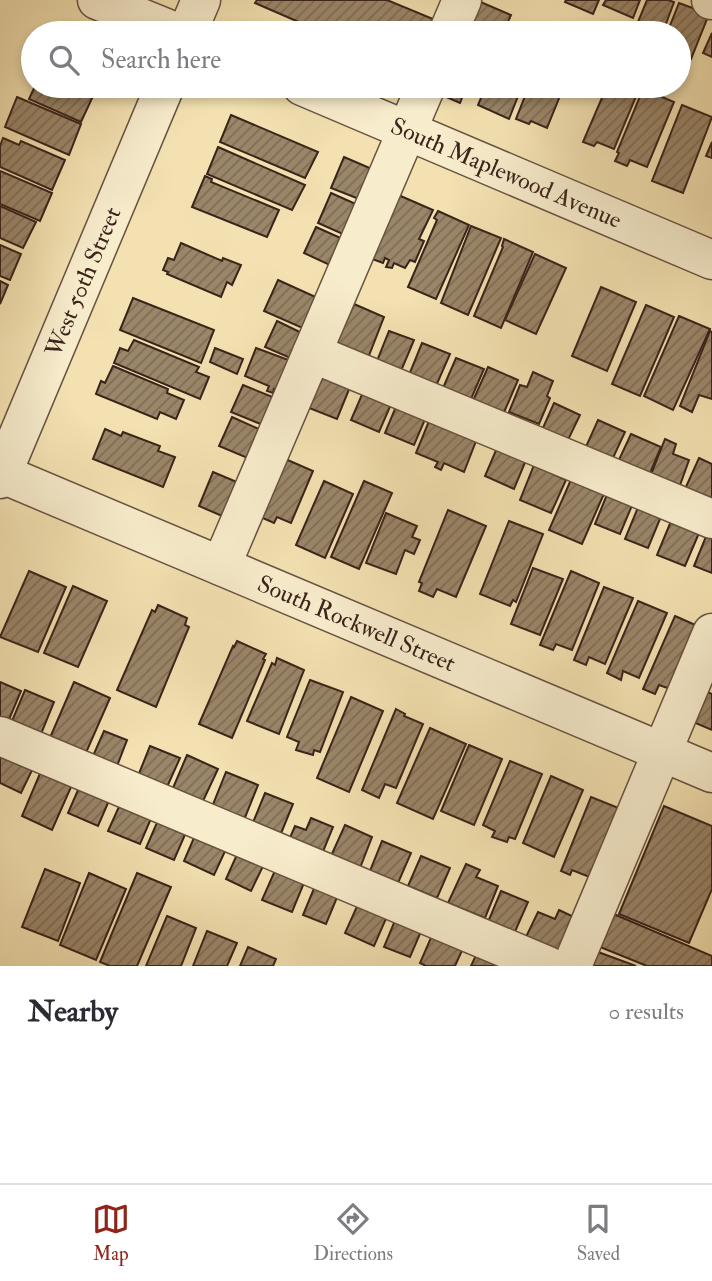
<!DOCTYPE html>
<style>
:root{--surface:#fff;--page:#f2f2f3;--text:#2b2b33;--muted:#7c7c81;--line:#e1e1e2;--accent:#8f2418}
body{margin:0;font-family:"IM FELL Double Pica",serif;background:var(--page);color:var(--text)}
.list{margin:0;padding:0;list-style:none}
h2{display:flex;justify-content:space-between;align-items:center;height:91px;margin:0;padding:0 28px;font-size:30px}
h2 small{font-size:23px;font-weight:400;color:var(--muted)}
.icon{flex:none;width:38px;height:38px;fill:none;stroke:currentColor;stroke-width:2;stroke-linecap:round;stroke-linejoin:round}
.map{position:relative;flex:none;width:712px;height:966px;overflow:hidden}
.search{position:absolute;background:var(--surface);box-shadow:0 4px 10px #0003;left:21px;right:21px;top:21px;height:77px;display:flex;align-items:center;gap:18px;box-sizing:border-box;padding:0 24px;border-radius:38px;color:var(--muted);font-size:26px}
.sheet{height:217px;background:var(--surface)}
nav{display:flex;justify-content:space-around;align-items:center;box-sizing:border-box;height:98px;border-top:2px solid var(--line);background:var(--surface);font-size:19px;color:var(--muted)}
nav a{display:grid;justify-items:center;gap:4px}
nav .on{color:var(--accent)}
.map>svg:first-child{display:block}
.building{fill:url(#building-hatch);stroke:#3a231a;stroke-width:2}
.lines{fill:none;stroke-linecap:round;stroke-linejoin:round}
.minor-casing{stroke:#685240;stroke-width:41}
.minor{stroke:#f7eccc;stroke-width:38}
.labels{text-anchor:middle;stroke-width:5;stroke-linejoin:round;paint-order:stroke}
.street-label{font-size:24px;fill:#3a231a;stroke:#f7eccc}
</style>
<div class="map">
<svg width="712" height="966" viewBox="0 0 712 966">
<defs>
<pattern id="building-hatch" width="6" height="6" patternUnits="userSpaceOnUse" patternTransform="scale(1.75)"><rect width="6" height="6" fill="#9a8669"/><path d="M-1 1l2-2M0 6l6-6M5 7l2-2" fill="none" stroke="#7f6d56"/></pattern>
</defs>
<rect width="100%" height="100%" fill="#f3e1b1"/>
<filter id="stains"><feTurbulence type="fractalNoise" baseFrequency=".00286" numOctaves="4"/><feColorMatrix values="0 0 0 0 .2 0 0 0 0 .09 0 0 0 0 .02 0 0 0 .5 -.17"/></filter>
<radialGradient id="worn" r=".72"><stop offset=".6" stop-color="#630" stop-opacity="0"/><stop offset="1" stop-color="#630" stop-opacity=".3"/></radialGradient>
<g class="building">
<path d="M 257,0 L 387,0 L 433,19 L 426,33 L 324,33 L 255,3 Z"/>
<path d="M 476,0 L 511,15 L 503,33 L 462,33 Z"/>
<path d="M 566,0 L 599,0 L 593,14 L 565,2 Z"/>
<path d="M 606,0 L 640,0 L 633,18 L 603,5 Z"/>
<path d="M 647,0 L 668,0 L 674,2 L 663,32 L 638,22 Z"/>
<path d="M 679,3 L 709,14 L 691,59 L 687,58 L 683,68 L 679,66 L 679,33 L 667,33 Z"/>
<path d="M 712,33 L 712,57 L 703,53 Z"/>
<path d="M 35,86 L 76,86 L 94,94 L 81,122 L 29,99 Z"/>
<path d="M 442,86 L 481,86 L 477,95 L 465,90 L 460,103 L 439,94 Z"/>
<path d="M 486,86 L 522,86 L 509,119 L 478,105 Z"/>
<path d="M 529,86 L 564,86 L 547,128 L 531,121 L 529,124 L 516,119 Z"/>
<path d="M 607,86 L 618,86 L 637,94 L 614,149 L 597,142 L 594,146 L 583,142 Z"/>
<path d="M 643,89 L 674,102 L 647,167 L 630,160 L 627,166 L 615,161 L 619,153 L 617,152 Z"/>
<path d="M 17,97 L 81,124 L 69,155 L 5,127 Z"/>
<path d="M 682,105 L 712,117 L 683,193 L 652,181 Z"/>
<path d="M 231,115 L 318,152 L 305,178 L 220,142 Z"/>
<path d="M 3,138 L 19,145 L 21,141 L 65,160 L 52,190 L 0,167 L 0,146 Z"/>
<path d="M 712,142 L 712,158 L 706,156 Z"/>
<path d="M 218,147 L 305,185 L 292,210 L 207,174 Z"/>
<path d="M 344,157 L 372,169 L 359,199 L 331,188 Z"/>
<path d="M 0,171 L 52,193 L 40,221 L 0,204 Z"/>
<path d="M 205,176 L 212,179 L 211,182 L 279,210 L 267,237 L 192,207 Z"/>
<path d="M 331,193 L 358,205 L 345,235 L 318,223 Z"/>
<path d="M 396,194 L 433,210 L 419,239 L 424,241 L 415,262 L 410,260 L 405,268 L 394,263 L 392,268 L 386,267 L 389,260 L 385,258 L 383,263 L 372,259 Z"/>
<path d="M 0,206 L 36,222 L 23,248 L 0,238 Z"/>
<path d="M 438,211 L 469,225 L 436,299 L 408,287 L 437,220 L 434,218 Z"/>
<path d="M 471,226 L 501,238 L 468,315 L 441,303 Z"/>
<path d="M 316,227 L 345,240 L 334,267 L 304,253 Z"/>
<path d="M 504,239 L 533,252 L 501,328 L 474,316 L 503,247 L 502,246 Z"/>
<path d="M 181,243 L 222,261 L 223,258 L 241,265 L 232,285 L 227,282 L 221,297 L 167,274 L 168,272 L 163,270 L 168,258 L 174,260 Z"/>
<path d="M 0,245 L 21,254 L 10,280 L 0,276 Z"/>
<path d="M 535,254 L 566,268 L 536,334 L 505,320 Z"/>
<path d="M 278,280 L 320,299 L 307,330 L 264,311 Z"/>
<path d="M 0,281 L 8,285 L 0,304 Z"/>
<path d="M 601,287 L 636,302 L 607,371 L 572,356 Z"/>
<path d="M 133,298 L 214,330 L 201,363 L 120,330 Z"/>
<path d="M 354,304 L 384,317 L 368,358 L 336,344 Z"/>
<path d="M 646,305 L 674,317 L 640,396 L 612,384 Z"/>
<path d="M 679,316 L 710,329 L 673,410 L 644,396 Z"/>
<path d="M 277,321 L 306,335 L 295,360 L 265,347 Z"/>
<path d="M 389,331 L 414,340 L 401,371 L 377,361 Z"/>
<path d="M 710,331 L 712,332 L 712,399 L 699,395 L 692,412 L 680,406 Z"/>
<path d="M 134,340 L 199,367 L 196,372 L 209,377 L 200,399 L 114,363 L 120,348 L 128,351 Z"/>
<path d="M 422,343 L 450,354 L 436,386 L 409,375 Z"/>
<path d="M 215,348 L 243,359 L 237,374 L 210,362 Z"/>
<path d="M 256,348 L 294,362 L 282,392 L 274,389 L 273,393 L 267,391 L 269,386 L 245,376 Z"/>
<path d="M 456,358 L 484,369 L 471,399 L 443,388 Z"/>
<path d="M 113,366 L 168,389 L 167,393 L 184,400 L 176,419 L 160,412 L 157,419 L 96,394 L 101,381 L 105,383 Z"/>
<path d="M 488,367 L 518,380 L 502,417 L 472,403 Z"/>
<path d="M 533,372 L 553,381 L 547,396 L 550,398 L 539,424 L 509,412 L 520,385 L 527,387 Z"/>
<path d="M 318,373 L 350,387 L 337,419 L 304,406 Z"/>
<path d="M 243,385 L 275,398 L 263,425 L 231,412 Z"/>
<path d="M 364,390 L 392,402 L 379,432 L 351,420 Z"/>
<path d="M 554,403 L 580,415 L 567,442 L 542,430 Z"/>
<path d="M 397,404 L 426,417 L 414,445 L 385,433 Z"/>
<path d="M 232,417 L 261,430 L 250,459 L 219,446 Z"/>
<path d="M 598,420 L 625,432 L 612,460 L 585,449 Z"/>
<path d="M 429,421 L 476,441 L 464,472 L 444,463 L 441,470 L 435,467 L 438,462 L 416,453 Z"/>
<path d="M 105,429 L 121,436 L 123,432 L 160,446 L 158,451 L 175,457 L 163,487 L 93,459 Z"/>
<path d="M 631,434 L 661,447 L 648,478 L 617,464 Z"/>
<path d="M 665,439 L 676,444 L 673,454 L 689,460 L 679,488 L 650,477 Z"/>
<path d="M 497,448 L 526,460 L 514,489 L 485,476 Z"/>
<path d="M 283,458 L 313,471 L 291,523 L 277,517 L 274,523 L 258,516 Z"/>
<path d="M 699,458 L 712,464 L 712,500 L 685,489 Z"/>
<path d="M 534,465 L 566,480 L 551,513 L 520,500 Z"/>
<path d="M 213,472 L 244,485 L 229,519 L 199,506 Z"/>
<path d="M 573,475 L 606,489 L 582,544 L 549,530 Z"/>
<path d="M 324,481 L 353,494 L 325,558 L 296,545 Z"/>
<path d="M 364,481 L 392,493 L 359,569 L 331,557 Z"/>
<path d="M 608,492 L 633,503 L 620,534 L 595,524 Z"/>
<path d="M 639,505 L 662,514 L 648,548 L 625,539 Z"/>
<path d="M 448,510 L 486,526 L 456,597 L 437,589 L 433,597 L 419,591 L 422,583 L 419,582 Z"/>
<path d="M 386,513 L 417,526 L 412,537 L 420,540 L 414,554 L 405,550 L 396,574 L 366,563 Z"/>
<path d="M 509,521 L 543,534 L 516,602 L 513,600 L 510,606 L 480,594 Z"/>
<path d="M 671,521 L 699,533 L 685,566 L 657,555 Z"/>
<path d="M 707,534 L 712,536 L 712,573 L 694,566 Z"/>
<path d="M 533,568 L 563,579 L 540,635 L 511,624 Z"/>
<path d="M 29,571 L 66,587 L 38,652 L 0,637 Z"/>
<path d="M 571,571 L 599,583 L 572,650 L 556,644 L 553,650 L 540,645 Z"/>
<path d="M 73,586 L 107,601 L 78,667 L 44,653 Z"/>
<path d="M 604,587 L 633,598 L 605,664 L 589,657 L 586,665 L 574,660 Z"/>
<path d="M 638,601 L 667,613 L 639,678 L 623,671 L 621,680 L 607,673 Z"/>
<path d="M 158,605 L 187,618 L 185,625 L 189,627 L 156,707 L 117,690 L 152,610 L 155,612 Z"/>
<path d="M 675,616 L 700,627 L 673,690 L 659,685 L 655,694 L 643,689 Z"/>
<path d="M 237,641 L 266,654 L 263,659 L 265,660 L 232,738 L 199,724 L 233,646 L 234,647 Z"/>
<path d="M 277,658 L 304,670 L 279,734 L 247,721 L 272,663 L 275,665 Z"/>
<path d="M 310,680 L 343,692 L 320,752 L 314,750 L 313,755 L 296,750 L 299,742 L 287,737 Z"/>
<path d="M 0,682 L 21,691 L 8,722 L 0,718 Z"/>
<path d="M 74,682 L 110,698 L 85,755 L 49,740 Z"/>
<path d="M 699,688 L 712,694 L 712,730 L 686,719 Z"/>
<path d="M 25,690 L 54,702 L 41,734 L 12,721 Z"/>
<path d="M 351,697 L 383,711 L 349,792 L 317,778 Z"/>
<path d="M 396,709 L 405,714 L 404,716 L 423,724 L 396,788 L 385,784 L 379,798 L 362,790 Z"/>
<path d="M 430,728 L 466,744 L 433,819 L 397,803 Z"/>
<path d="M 104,731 L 127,740 L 117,766 L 93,756 Z"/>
<path d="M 469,745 L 502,759 L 474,825 L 441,811 Z"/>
<path d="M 150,746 L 180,758 L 167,787 L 138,776 Z"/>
<path d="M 0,755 L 35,764 L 21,793 L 0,783 Z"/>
<path d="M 187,755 L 218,769 L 203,801 L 173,788 Z"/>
<path d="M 510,761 L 542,774 L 515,839 L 509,837 L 507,842 L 492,837 L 495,831 L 483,825 Z"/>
<path d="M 44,764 L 75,778 L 52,830 L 22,816 Z"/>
<path d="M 226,772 L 258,785 L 244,820 L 212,807 Z"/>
<path d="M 551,776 L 583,790 L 554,857 L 523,843 Z"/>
<path d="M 81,783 L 111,796 L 98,826 L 68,813 Z"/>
<path d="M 265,793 L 293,804 L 280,836 L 252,825 Z"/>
<path d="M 591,797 L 626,811 L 597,880 L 572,870 L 570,875 L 561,871 Z"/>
<path d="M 122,800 L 153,814 L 140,844 L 108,831 Z"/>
<path d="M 664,806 L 712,826 L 712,889 L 689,943 L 619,914 Z"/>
<path d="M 159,818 L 187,830 L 174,860 L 146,848 Z"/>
<path d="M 311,818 L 333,827 L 322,854 L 289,840 L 295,826 L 306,830 Z"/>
<path d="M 345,825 L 372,837 L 360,868 L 331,856 Z"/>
<path d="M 196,833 L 227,847 L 214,875 L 184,861 Z"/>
<path d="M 382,841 L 411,853 L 398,883 L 370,871 Z"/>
<path d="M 239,850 L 265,862 L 251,891 L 226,879 Z"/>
<path d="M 421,856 L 450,868 L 437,898 L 408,886 Z"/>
<path d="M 466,864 L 480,870 L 476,877 L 498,886 L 485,918 L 448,903 Z"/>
<path d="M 277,866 L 306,878 L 292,912 L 262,900 Z"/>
<path d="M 45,869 L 80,883 L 58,941 L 22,927 Z"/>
<path d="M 89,873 L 126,889 L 96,960 L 60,945 Z"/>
<path d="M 137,873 L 171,887 L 137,966 L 110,966 L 100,962 Z"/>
<path d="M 315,886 L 338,895 L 326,924 L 303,915 Z"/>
<path d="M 501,891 L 528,902 L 514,934 L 488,922 Z"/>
<path d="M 359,902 L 388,914 L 374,946 L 345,933 Z"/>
<path d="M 559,910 L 578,919 L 561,956 L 525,939 L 538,912 L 555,919 Z"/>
<path d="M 609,912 L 712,956 L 712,966 L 647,966 L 595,945 Z"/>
<path d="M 167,916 L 196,928 L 181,966 L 146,966 Z"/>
<path d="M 396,918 L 422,929 L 410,957 L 384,947 Z"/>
<path d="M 207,931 L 237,943 L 227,966 L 193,966 Z"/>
<path d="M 433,933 L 464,946 L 455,966 L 426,966 L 420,963 Z"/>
<path d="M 248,947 L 276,959 L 273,966 L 240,966 Z"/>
<path d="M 598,952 L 636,966 L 593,966 Z"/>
<path d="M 477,953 L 503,966 L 471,966 Z"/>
</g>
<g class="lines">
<g class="minor-casing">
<g id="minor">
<path d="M 97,0 L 178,33"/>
<path d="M 711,0 L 712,0"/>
<path d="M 187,33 L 201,0"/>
<path d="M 448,33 L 462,0"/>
<path id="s1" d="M 302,86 L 712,260"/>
<path d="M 312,353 L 712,519"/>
<path id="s2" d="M 0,473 L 712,773"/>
<path id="s3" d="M 0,479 L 165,86"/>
<path d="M 221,566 L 426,86"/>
<path d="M 0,736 L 548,966"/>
<path d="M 572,966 L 712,633"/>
</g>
</g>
<use href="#minor" class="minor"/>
</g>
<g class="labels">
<g class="street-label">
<text dy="8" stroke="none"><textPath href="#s1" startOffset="222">South Maplewood Avenue</textPath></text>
<text dy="8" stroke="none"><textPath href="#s3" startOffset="214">West 50th Street</textPath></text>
<text dy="8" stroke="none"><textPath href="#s2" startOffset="387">South Rockwell Street</textPath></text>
</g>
</g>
<rect width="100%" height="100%" filter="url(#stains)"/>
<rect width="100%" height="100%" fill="url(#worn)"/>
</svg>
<div class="search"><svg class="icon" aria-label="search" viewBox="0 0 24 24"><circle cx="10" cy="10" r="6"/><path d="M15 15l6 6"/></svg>Search here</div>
</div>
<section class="sheet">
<h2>Nearby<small>0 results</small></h2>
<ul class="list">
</ul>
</section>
<nav>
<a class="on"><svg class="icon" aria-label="map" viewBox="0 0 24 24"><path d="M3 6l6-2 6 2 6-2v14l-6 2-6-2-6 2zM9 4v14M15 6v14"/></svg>Map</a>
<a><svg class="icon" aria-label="directions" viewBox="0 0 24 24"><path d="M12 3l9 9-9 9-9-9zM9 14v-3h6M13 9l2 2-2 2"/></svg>Directions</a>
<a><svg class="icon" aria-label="saved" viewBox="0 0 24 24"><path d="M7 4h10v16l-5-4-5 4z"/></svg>Saved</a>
</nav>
